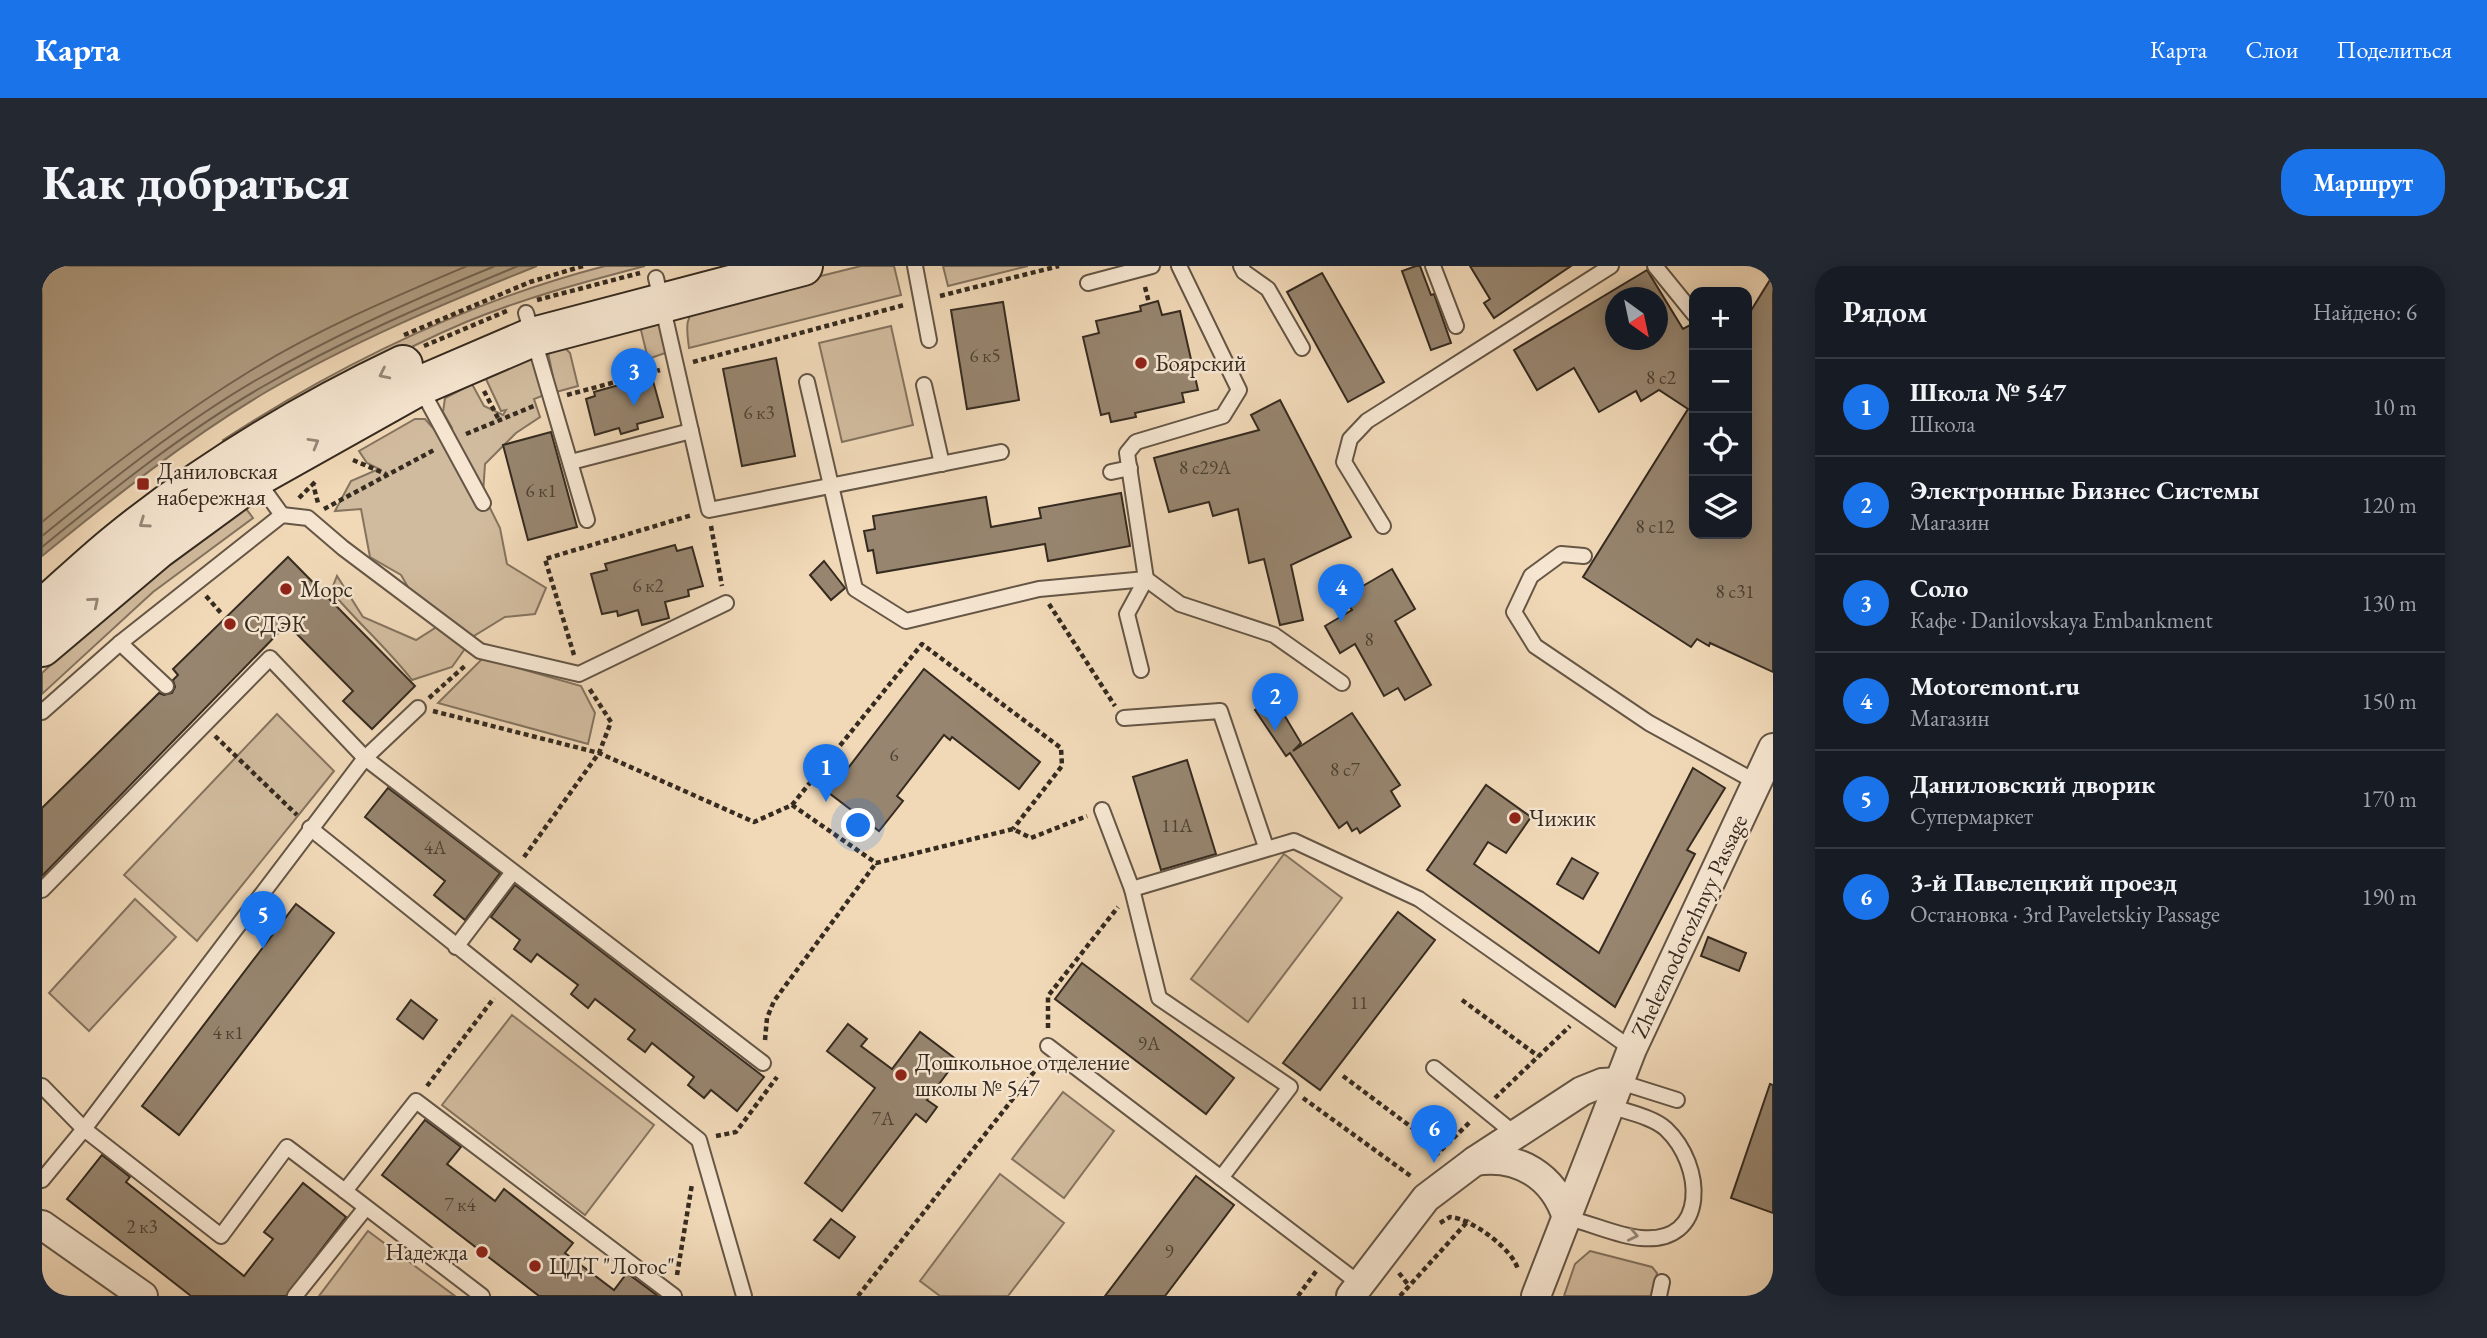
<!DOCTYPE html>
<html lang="ru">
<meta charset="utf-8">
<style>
:root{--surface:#171b24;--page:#242831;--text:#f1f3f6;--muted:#9ea1a6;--line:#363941;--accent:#1a73e8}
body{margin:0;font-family:"EB Garamond",serif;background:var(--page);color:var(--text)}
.controls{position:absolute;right:21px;top:21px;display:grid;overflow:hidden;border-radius:14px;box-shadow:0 4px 18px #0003}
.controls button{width:63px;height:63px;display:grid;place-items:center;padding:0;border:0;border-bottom:2px solid var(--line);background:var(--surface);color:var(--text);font:35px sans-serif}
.compass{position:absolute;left:1563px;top:21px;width:63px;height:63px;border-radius:50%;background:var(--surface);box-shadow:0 4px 18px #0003;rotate:147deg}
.you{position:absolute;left:817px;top:560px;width:24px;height:24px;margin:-18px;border:5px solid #fff;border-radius:50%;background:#1a73e8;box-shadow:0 0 0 10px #1a73e833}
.badge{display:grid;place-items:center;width:46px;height:46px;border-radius:50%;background:var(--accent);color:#fff;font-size:23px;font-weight:700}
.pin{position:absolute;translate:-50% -58px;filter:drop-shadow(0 2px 4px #0008)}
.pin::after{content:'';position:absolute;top:37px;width:24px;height:21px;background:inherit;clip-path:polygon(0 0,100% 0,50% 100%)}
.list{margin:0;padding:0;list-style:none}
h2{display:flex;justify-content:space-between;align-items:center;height:91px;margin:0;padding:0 28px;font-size:30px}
h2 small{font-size:23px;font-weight:400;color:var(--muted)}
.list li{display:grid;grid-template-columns:46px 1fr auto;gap:21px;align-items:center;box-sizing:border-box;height:98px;padding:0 28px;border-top:2px solid var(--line)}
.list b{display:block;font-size:26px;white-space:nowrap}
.list p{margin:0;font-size:23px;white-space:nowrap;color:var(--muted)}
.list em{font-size:23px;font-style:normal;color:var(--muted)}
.icon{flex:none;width:38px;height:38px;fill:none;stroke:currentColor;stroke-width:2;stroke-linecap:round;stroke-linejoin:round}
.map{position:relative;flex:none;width:1731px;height:1030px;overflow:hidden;border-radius:28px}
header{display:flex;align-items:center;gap:42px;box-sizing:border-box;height:98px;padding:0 35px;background:var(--accent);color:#fff}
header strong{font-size:33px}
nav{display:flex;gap:38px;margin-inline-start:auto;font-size:24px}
.intro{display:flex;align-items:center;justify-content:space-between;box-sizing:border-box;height:168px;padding:0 42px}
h1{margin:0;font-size:49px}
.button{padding:18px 32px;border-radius:28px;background:var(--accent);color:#fff;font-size:24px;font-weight:700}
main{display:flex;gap:42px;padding:0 42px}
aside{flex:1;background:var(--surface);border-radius:28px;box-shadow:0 4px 18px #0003}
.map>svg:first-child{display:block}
.green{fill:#d1bb9e;stroke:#84735f;stroke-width:2}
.water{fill:#b19e84;stroke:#80705c;stroke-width:2}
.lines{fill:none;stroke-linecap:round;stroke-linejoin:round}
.shore{stroke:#746452;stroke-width:2}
.building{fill:#97856f;stroke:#362b20;stroke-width:2;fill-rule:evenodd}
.service-casing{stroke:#655646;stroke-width:18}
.minor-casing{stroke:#655646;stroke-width:32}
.secondary-casing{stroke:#362b20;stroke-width:42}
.path{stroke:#362b20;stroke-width:4.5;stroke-dasharray:5 3.5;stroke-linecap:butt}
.service{stroke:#f6e6d1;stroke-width:14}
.minor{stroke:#f6e6d1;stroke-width:28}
.secondary{stroke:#f6e6d1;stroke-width:38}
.oneway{stroke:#968878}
.poi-dot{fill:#8f2418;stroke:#f6e6d1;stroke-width:2.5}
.labels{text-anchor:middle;stroke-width:5;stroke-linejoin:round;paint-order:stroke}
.number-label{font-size:19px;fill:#4e4234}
.poi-label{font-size:23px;fill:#362b20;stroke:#f6e6d1;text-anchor:start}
.street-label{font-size:23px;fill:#362b20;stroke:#f6e6d1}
</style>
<header>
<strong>Карта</strong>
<nav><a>Карта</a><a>Слои</a><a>Поделиться</a></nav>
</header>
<div class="intro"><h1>Как добраться</h1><a class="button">Маршрут</a></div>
<main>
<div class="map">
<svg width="1731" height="1030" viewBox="0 0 1731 1030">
<rect width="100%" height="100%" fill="#f1d9b8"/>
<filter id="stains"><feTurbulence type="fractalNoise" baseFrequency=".00286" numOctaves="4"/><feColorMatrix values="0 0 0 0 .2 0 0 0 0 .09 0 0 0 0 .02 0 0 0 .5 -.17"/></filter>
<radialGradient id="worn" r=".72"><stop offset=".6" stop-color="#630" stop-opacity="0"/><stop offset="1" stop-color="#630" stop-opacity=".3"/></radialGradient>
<g class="green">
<path d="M 563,0 L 603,0 C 542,16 482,32 424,56 C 341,91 265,138 188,183 L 181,174 C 298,98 428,35 563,0 Z"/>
<path d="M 819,0 L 852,0 L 859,29 L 647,82 C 645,64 641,51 658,40 Z"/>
<path d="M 901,0 L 986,0 L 906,20 Z"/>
<path d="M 616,56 L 621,59 L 626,86 L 606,93 L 598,60 Z"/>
<path d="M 849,60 L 871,159 L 800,176 L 777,77 Z"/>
<path d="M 522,81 L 528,87 L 536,120 L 514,126 L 506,86 Z"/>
<path d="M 487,90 L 493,92 L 505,128 L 492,133 L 498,151 L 474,167 L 443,198 L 441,228 L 458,262 L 465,298 L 504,322 L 493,348 L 463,351 L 432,370 L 410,401 L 370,414 C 345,382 315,356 289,325 L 295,310 L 321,351 L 374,374 L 396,360 L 377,340 L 359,309 L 328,291 L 319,243 L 293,245 L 309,215 L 337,203 L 325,197 L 317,185 L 373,153 L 383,153 L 398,170 L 410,162 L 401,146 L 403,132 L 430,118 L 442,140 L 461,149 L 464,144 L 459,145 L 443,111 Z"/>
<path d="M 202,240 L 211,252 L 111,326 L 0,428 L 0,407 L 108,308 Z"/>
<path d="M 441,392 L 539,420 L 553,447 L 546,478 L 396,437 Z"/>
<path d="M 235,448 L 292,505 L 155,675 L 82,609 Z"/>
<path d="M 1242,588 L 1300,632 L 1206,756 L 1149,713 Z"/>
<path d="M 93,633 L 134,671 L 47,765 L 7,727 Z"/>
<path d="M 470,749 L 612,859 L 543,949 L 400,839 Z"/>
<path d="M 1021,826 L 1072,865 L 1022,932 L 970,893 Z"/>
<path d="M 958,908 L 1022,957 L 966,1030 L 898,1030 L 878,1015 Z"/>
<path d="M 326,965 L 413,1030 L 277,1030 Z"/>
<path d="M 1548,985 L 1610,1001 L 1615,1007 L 1610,1030 L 1522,1030 L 1533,998 Z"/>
</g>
<path class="water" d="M 0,0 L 495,0 C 403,37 310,76 224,126 C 145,173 71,232 0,290 Z"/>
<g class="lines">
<g class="shore">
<path d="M 0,256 C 66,202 135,150 208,105 C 276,63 352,31 425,0"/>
<path d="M 0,270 C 69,214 140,157 216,113 C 292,69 372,33 453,0"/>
<path d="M 0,281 C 70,224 142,166 220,121 C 302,73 389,36 476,0"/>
</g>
</g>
<g class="building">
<path d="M 1374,0 L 1378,0 L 1389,29 L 1392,28 L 1409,77 L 1389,84 L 1360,5 Z"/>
<path d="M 1428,0 L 1529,0 L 1452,52 L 1442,37 L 1448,33 Z"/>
<path d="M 1605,4 L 1641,63 L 1652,57 L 1652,268 L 1705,268 L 1705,51 L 1731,9 L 1731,406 L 1668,377 L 1667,380 L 1655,373 L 1649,381 L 1541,311 L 1646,143 L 1617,124 L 1599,135 L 1594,125 L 1557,146 L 1532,102 L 1495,124 L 1472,84 ZM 1573,32 L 1615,32 L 1615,74 L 1573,74 Z"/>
<path d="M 1280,7 L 1342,116 L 1306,136 L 1245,26 Z"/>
<path d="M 1116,35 L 1120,49 L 1138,45 L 1156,124 L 1140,127 L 1142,136 L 1093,147 L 1094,151 L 1069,156 L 1067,147 L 1059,149 L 1041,71 L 1057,67 L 1054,55 L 1099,45 L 1098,40 Z"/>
<path d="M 961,36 L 977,134 L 925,143 L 909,44 Z"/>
<path d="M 734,92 L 753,190 L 700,200 L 681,103 Z"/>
<path d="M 602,112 L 603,117 L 611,115 L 621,151 L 595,158 L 596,163 L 579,168 L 577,162 L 553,169 L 544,133 L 553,130 L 552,126 Z"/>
<path d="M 1238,134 L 1309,271 L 1249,299 L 1261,354 L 1238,359 L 1222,293 L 1207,297 L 1196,243 L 1171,250 L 1167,236 L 1127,246 L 1112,192 L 1217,164 L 1209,149 Z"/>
<path d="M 509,166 L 535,261 L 486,274 L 461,179 Z"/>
<path d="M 1079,227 L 1088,280 L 1006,295 L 1003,278 L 835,307 L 831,284 L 826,285 L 822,265 L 833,263 L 831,250 L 944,231 L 949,261 L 999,252 L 997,242 Z"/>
<path d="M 633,279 L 635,285 L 650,281 L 661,320 L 646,324 L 647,330 L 623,336 L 627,352 L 600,359 L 596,344 L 576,350 L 575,345 L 560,348 L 549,308 L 565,304 L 563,298 Z"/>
<path d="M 246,291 L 373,420 L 330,463 L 301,435 L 311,425 L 245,358 L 0,610 L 0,542 L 117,427 L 122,429 L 130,427 L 133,421 L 131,414 L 136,409 L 131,403 Z"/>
<path d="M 782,295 L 803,322 L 789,334 L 768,309 Z"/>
<path d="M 1350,303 L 1373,343 L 1353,355 L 1389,419 L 1363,434 L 1356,422 L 1342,430 L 1313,378 L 1298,387 L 1283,360 L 1310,344 L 1302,331 Z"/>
<path d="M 882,403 L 998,496 L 977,523 L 910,471 L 908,474 L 902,469 L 855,530 L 861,535 L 837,565 L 787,527 Z"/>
<path d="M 1232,432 L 1259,477 L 1251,485 L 1310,447 L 1358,519 L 1349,525 L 1358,540 L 1318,567 L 1315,562 L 1310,565 L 1305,556 L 1297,562 L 1248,487 L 1244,490 L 1213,444 Z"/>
<path d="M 1145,494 L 1174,588 L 1119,604 L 1091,511 Z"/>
<path d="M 1651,502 L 1683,522 L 1645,584 L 1653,588 L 1573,741 L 1385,604 L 1444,519 L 1489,551 L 1464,587 L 1446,576 L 1432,598 L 1557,687 Z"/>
<path d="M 346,522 L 458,607 L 423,654 L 392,629 L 403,615 L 323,551 Z"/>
<path d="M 1530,592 L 1556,607 L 1541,633 L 1515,618 Z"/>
<path d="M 473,619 L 722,811 L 695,845 L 669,824 L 662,832 L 646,819 L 652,811 L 610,777 L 603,786 L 586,773 L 593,764 L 553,733 L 546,742 L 529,728 L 536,719 L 495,688 L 489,696 L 472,683 L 478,674 L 449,651 Z"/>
<path d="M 254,638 L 292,667 L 137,869 L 100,840 Z"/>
<path d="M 1356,646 L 1393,674 L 1278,824 L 1241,797 Z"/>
<path d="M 1666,671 L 1704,687 L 1697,705 L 1659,690 Z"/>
<path d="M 1040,697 L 1192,812 L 1164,848 L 1013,733 Z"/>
<path d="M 369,734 L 395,754 L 381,773 L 355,753 Z"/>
<path d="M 806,758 L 825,773 L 819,780 L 850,803 L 878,766 L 915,794 L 885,834 L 895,841 L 884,856 L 874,848 L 800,945 L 763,917 L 833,822 L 785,785 Z"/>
<path d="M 1728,818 L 1731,819 L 1731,947 L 1689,932 Z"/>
<path d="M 383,854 L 419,881 L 405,898 L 453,935 L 462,923 L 531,977 L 523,987 L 572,1024 L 585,1007 L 616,1030 L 497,1030 L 340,909 Z"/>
<path d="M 60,889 L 88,911 L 84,916 L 202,1010 L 231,973 L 222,966 L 261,917 L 304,951 L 244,1030 L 149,1030 L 25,933 Z"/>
<path d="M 1154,910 L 1192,939 L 1123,1030 L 1063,1030 Z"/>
<path d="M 789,953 L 813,971 L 797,992 L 772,974 Z"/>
</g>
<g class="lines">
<g class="service-casing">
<g id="service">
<path d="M 873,0 L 887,74"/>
<path d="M 1199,0 L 1202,6 L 1226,23 L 1260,82"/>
<path d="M 1391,0 L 1414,60"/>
<path d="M 1613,0 L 1652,48"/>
<path d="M 614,12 L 667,244 L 959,186"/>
<path d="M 1046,17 L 1110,0"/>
<path d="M 484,47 L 545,254"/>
<path d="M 765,116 L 813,323 L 864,355 L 997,323 L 1104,313 L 1138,338 L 1232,369 L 1300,417"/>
<path d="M 882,119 L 900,198"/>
<path d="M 378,121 L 441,237"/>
<path d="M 529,196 L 649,165"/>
<path d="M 1069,206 L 1088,202"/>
<path d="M 214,213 L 240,249"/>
<path d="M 1341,260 L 1302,196 L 1308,173 L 1325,155 L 1569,0"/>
<path d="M 1542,290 L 1519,288 L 1489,310 L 1472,346 L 1493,380 L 1607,457 L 1714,516"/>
<path d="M 1099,404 L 1085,348 L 1104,313 L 1085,187 L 1094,176 L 1181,150 L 1197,124 L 1137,0"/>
<path d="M 124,420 L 78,377 L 240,249 L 266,252 L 301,282 L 438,385 L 537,408 L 684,337"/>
<path d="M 0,446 L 78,377"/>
<path d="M 1082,452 L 1178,445 L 1224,581"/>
<path d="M 1060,544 L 1090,623 L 1252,575 L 1377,633 L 1590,783"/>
<path d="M 268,562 L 657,874 L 702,1030"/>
<path d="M 1090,623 L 1117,732 L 1248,821 L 1179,912"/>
<path d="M 0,624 L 228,392 L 323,492 L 721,797"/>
<path d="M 414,681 L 471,606"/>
<path d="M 1006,780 L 1318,1018"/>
<path d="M 1392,802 L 1473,868"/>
<path d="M 1578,816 L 1635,834"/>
<path d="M 0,820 L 42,863 L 179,970 L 245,881 L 303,925 L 374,835 L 632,1030"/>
<path d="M 0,914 L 42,863 L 323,492 L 376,442"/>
<path d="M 303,925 L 440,1030"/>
<path d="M 1525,952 C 1549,957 1575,970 1599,972 C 1667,978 1662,899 1624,863 C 1611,851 1585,846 1568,840"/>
<path d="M 253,1030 L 322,944"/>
<path d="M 1617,1030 L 1620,1016"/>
</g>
</g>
<g class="minor-casing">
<g id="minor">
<path d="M 1433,895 C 1476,888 1512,910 1525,952"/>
<path d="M 0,959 L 101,1030"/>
<path d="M 1309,1030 L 1384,932 L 1433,895 L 1540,825 L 1560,817 L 1578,816"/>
<path d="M 1494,1030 L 1590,783 L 1731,482"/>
</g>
</g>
<g class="secondary-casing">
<g id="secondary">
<path d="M 0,343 C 25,321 50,297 76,276 C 161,207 262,146 361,99"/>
<path d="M 0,381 L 116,283 L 213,212 L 377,120 L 491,71 L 761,0"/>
</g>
</g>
<g class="path">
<path d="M 1103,21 L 1107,37"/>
<path d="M 898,30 L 1017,0"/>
<path d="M 495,34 L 598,7"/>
<path d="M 362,69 L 488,16 L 541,0"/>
<path d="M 382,80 L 467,44"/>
<path d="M 651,96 L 862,39"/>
<path d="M 442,125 L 456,152"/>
<path d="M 525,129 L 618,104"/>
<path d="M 424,168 L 494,139"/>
<path d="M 311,194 L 344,208"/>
<path d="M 273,216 L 271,218 L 276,237"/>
<path d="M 257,232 L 270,219"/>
<path d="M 282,243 L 392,184"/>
<path d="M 669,260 L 680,320"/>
<path d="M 164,330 L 179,347"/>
<path d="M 1007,338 L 1073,440"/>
<path d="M 532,389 L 503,293 L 650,249"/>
<path d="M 387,432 L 425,398"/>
<path d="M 391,445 L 557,487 L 712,556 L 750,539 L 834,597 L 971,563 L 989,572 L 1045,550"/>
<path d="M 173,470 L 255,549"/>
<path d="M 750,539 L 880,378 L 1019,482 L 1020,500 L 971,563"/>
<path d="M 482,591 L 557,487 L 569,456 L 547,422"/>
<path d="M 1420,734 L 1496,790"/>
<path d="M 1006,762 L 1006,730 L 1076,641"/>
<path d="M 723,774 L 725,752 L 732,735 L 834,597"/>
<path d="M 1301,810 L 1400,884"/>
<path d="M 385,820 L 452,732"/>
<path d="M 1261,832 L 1370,911"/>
<path d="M 1453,832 L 1528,760"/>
<path d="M 674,870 L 694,866 L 735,811"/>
<path d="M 1393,890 L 1429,855"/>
<path d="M 1398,957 L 1408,951 C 1429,952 1472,984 1476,1004"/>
<path d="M 1357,1007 L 1367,1020"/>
<path d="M 635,1009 L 650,918"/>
<path d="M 816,1030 L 999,797"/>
<path d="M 1256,1030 L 1275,1004"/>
<path d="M 1358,1030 L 1427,954"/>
</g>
<use href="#service" class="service"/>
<use href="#minor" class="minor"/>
<use href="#secondary" class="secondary"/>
</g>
<defs><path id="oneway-chevron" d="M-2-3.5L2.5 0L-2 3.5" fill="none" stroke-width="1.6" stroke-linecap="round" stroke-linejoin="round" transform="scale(1.75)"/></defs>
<g class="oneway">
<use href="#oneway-chevron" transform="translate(342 108) rotate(154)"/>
<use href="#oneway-chevron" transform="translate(272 177) rotate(-30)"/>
<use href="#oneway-chevron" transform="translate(102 257) rotate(145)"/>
<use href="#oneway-chevron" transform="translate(52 336) rotate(-40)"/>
<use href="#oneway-chevron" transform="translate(1591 969) rotate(12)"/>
</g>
<g class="poi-dot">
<circle cx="1099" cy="97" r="7"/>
<rect x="94" y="211" width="14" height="14" rx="3.5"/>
<circle cx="244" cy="323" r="7"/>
<circle cx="188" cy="358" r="7"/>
<circle cx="1473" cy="552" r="7"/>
<circle cx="859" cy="809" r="7"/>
<circle cx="440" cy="986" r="7"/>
<circle cx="493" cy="1000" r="7"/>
</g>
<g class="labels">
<g class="number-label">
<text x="943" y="96">6 к5</text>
<text x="1619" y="118">8 с2</text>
<text x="717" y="153">6 к3</text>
<text x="1163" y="208">8 с29А</text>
<text x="499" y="231">6 к1</text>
<text x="1613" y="267">8 с12</text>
<text x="606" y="326">6 к2</text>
<text x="1693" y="332">8 с31</text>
<text x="1327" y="380">8</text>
<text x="852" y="495">6</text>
<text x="1303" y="510">8 с7</text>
<text x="1135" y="566">11А</text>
<text x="393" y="588">4А</text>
<text x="1317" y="743">11</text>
<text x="186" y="773">4 к1</text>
<text x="1107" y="784">9А</text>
<text x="841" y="859">7А</text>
<text x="418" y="945">7 к4</text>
<text x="100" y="967">2 к3</text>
<text x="1127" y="992">9</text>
</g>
<g class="poi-label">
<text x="1113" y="105">Боярский</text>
<text x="115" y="213">Даниловская<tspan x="115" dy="26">набережная</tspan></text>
<text x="258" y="331">Морс</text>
<text x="202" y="366">СДЭК</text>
<text x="1487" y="560">Чижик</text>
<text x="873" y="804">Дошкольное отделение<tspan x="873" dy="26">школы № 547</tspan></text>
<text x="426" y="994" text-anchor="end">Надежда</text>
<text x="507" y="1008">ЦДТ "Логос"</text>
</g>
<g class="street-label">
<text transform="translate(1647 660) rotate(-65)" y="8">Zheleznodorozhnyy Passage</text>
</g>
</g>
<rect width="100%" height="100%" filter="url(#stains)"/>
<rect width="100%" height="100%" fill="url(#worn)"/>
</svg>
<div class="controls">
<button>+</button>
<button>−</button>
<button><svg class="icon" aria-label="locate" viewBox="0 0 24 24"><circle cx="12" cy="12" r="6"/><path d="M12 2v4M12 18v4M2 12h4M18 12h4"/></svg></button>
<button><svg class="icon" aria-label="layers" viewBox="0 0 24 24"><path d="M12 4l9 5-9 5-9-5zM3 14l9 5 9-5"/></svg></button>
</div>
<svg class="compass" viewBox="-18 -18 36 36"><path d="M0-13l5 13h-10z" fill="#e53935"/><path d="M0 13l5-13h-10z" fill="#9ea1a6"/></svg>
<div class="you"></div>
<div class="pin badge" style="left:784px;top:536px">1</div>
<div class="pin badge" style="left:1233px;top:465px">2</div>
<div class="pin badge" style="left:592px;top:140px">3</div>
<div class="pin badge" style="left:1299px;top:356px">4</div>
<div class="pin badge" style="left:221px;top:683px">5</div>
<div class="pin badge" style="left:1392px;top:897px">6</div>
</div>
<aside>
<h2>Рядом<small>Найдено: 6</small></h2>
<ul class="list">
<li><span class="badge">1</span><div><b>Школа № 547</b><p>Школа</p></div><em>10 m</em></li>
<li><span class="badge">2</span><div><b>Электронные Бизнес Системы</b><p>Магазин</p></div><em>120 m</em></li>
<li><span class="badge">3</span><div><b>Соло</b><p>Кафе · Danilovskaya Embankment</p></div><em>130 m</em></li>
<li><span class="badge">4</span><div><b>Motoremont.ru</b><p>Магазин</p></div><em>150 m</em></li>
<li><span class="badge">5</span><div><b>Даниловский дворик</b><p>Супермаркет</p></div><em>170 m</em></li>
<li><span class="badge">6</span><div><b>3-й Павелецкий проезд</b><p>Остановка · 3rd Paveletskiy Passage</p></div><em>190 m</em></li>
</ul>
</aside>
</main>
